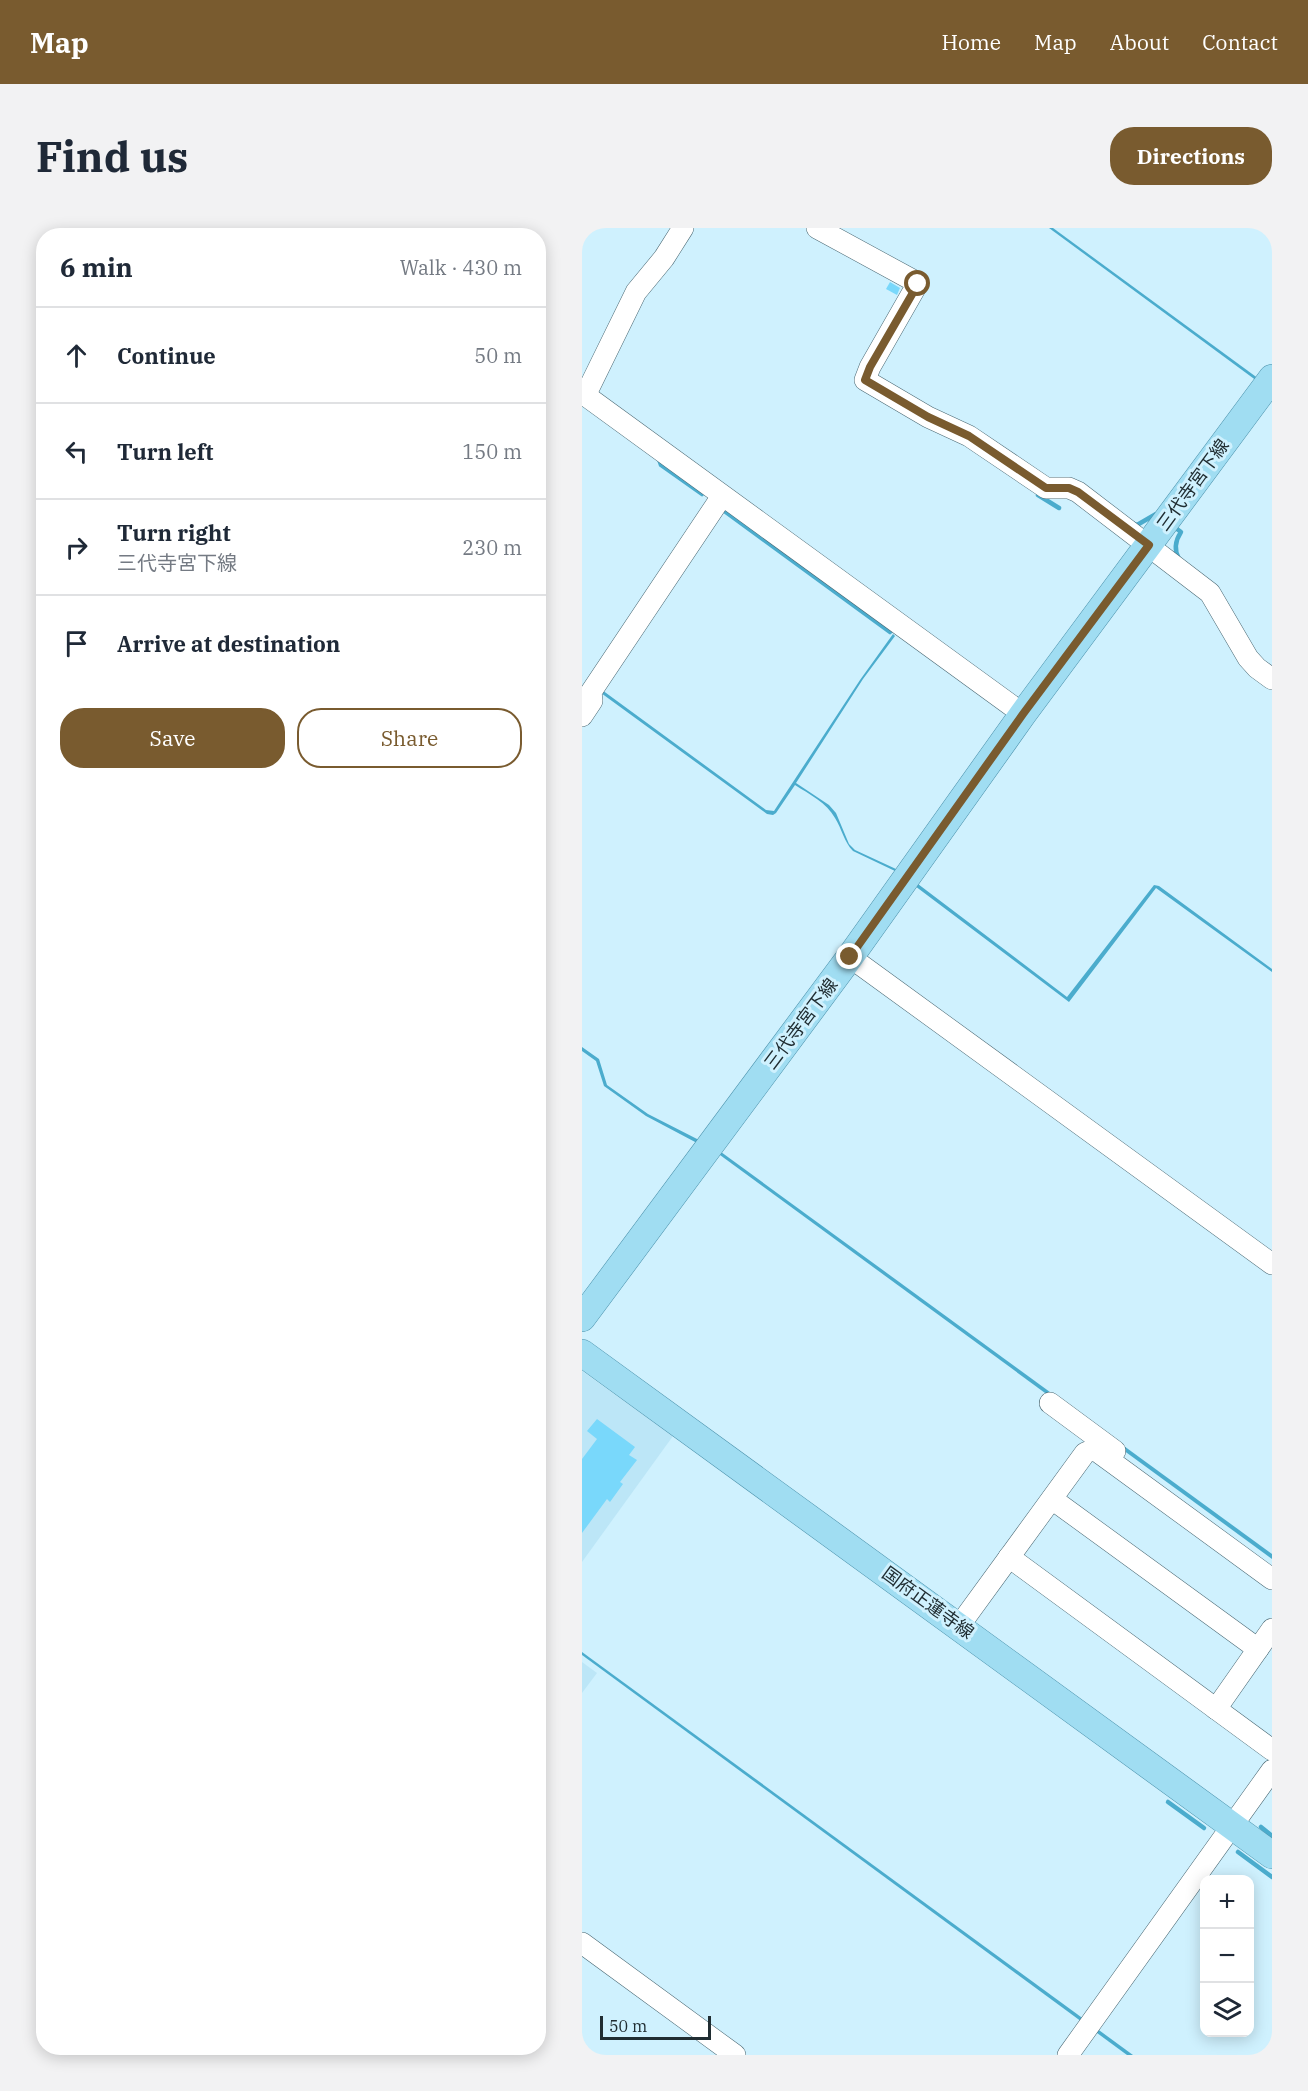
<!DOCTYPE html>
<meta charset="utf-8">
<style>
:root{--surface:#fff;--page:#f2f2f3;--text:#1f2937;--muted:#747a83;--line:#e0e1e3;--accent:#795b2f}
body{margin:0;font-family:"IBM Plex Serif","Noto Sans JP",serif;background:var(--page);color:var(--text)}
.controls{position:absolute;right:18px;bottom:18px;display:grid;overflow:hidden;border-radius:12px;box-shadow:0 3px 15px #0003}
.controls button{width:54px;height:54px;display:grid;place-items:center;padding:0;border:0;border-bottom:2px solid var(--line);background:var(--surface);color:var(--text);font:30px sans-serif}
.scale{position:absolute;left:18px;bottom:15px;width:111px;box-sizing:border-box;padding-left:6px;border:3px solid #202d32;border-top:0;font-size:16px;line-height:21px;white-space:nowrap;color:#202d32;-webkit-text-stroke:4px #cff1fe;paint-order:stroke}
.stop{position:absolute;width:18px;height:18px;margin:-14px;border:4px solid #795b2f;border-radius:50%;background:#fff}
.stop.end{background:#795b2f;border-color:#fff;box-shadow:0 2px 6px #0008}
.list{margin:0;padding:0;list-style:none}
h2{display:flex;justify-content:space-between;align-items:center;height:78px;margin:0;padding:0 24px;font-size:26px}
h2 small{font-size:20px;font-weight:400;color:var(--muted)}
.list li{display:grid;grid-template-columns:39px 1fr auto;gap:18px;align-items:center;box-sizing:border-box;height:96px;padding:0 24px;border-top:2px solid var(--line)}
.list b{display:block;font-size:22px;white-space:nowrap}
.list p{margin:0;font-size:20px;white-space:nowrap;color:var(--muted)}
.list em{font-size:20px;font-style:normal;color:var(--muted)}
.actions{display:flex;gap:12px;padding:18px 24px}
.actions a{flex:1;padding:14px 0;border:2px solid var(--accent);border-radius:24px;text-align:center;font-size:21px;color:var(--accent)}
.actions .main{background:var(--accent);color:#fff}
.icon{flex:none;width:33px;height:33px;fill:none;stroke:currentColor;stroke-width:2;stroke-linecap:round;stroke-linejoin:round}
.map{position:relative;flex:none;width:690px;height:1827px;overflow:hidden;border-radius:24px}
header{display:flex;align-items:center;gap:36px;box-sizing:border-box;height:84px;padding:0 30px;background:var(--accent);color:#fff}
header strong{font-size:28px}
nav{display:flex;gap:33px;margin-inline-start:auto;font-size:21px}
.intro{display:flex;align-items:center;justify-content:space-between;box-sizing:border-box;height:144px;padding:0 36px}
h1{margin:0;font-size:42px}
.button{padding:15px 27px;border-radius:24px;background:var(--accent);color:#fff;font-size:21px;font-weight:700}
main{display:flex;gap:36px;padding:0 36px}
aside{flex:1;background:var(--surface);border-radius:24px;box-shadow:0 3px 15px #0003}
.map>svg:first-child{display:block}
.built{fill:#bce6f7}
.water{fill:#4baccd}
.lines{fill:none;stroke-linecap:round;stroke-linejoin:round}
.stream{stroke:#4baccd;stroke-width:4.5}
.building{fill:#79d8fb}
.minor-casing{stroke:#4a6873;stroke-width:22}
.major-casing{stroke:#4a90aa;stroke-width:28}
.minor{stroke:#fff;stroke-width:21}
.major{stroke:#a0ddf2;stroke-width:27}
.route{stroke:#795b2f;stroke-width:8}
.labels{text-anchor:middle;stroke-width:6;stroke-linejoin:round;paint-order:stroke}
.street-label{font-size:18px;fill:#202d32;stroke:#cff1fe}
</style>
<header>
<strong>Map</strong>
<nav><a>Home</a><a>Map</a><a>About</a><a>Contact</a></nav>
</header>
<div class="intro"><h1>Find us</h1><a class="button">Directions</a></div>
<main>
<aside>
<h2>6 min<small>Walk · 430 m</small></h2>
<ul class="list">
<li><svg class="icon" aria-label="ahead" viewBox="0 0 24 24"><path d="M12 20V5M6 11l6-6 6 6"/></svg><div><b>Continue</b></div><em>50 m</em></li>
<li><svg class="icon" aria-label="left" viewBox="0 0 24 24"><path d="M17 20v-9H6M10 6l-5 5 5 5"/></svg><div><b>Turn left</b></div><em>150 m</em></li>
<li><svg class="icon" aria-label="right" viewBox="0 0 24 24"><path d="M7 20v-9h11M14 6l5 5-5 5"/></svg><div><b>Turn right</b><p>三代寺宮下線</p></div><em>230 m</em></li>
<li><svg class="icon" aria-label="arrive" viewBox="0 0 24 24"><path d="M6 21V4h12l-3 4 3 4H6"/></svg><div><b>Arrive at destination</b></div></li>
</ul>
<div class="actions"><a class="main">Save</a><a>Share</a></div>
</aside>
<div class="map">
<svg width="690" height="1827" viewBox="0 0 690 1827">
<rect width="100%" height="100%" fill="#cff1fe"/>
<g class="built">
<path d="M 0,1143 L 91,1208 L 0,1334 Z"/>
<path d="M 0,1434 L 15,1445 L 0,1465 Z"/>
</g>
<g class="water">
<path d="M 467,0 L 471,0 L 677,151 L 675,153 Z"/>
<path d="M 311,406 L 313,408 L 281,451 L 214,555 L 247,577 L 254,585 L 267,616 L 273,622 L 314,641 L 313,643 L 271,623 C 262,614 260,601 253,590 C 245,575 227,566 213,557 L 194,585 L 191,587 L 185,586 L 19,465 L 20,462 L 184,582 L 192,583 L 278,452 Z"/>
<path d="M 336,656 L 485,769 L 572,657 L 577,658 L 690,741 L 690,744 L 574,660 L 487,774 L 333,658 Z"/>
<path d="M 0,819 L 17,831 L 25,857 L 66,886 L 117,912 L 115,915 L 64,888 L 22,858 L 14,833 L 0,823 Z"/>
<path d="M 139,924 L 690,1326 L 690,1331 L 138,927 Z"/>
<path d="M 0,1424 L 551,1827 L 545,1827 L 0,1427 Z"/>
</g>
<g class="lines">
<g class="stream">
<path d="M 77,231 L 79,237 L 120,266"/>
<path d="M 456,267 L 477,280"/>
<path d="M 141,282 L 308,404"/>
<path d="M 550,295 L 555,297 L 574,286"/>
<path d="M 595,301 L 599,304 C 593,313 592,322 597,331"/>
<path d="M 586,1574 L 622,1600"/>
<path d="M 679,1599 L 690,1608"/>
<path d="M 656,1624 L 690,1649"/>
</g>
</g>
<g class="building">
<path d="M 308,54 L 318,60 L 315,67 L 304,61 Z"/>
<path d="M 15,1191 L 53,1219 L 47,1227 L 55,1232 L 38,1254 L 41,1256 L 28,1274 L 25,1271 L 0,1305 L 0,1231 L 15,1211 L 5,1203 Z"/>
</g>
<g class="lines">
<g class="minor-casing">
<g id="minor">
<path d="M 235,0 L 336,55 L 288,139 L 283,152 L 346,189 L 387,208 L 464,260 L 487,260 L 496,264 L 628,365 L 666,430 L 675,440 L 690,451"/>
<path d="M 0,165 L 441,486"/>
<path d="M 3,168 L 54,64 L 82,30 L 101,0"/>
<path d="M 0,488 L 10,473 L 9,464 L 140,268"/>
<path d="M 268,729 L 690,1036"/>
<path d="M 468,1175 L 533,1223"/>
<path d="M 470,1271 L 676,1421"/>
<path d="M 427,1329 L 690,1522"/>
<path d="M 377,1398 L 503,1225 L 512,1221 L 690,1351"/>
<path d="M 634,1481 L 690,1401"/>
<path d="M 0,1715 L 153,1827"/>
<path d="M 486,1827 L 690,1542"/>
</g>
</g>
<g class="major-casing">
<g id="major">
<path d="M 0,1090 L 268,729 L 441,486 L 690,150"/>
<path d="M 0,1125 L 690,1627"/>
</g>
</g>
<use href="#minor" class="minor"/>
<use href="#major" class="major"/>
</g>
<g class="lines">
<path class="route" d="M 268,729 L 441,486 L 567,317 L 496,264 L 487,260 L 464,260 L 387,208 L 346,189 L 283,152 L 288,139 L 336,56"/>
</g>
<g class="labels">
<g class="street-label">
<text transform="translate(611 257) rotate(-54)" y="6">三代寺宮下線</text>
<text transform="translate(219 796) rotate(-53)" y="6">三代寺宮下線</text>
<text transform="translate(346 1375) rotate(36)" y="6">国府正蓮寺線</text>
</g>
</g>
</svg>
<div class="controls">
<button>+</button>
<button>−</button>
<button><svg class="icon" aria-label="layers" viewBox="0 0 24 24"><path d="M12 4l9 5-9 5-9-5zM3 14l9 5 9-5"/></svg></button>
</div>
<div class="scale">50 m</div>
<div class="stop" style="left:336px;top:56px"></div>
<div class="stop end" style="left:268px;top:729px"></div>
</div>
</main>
